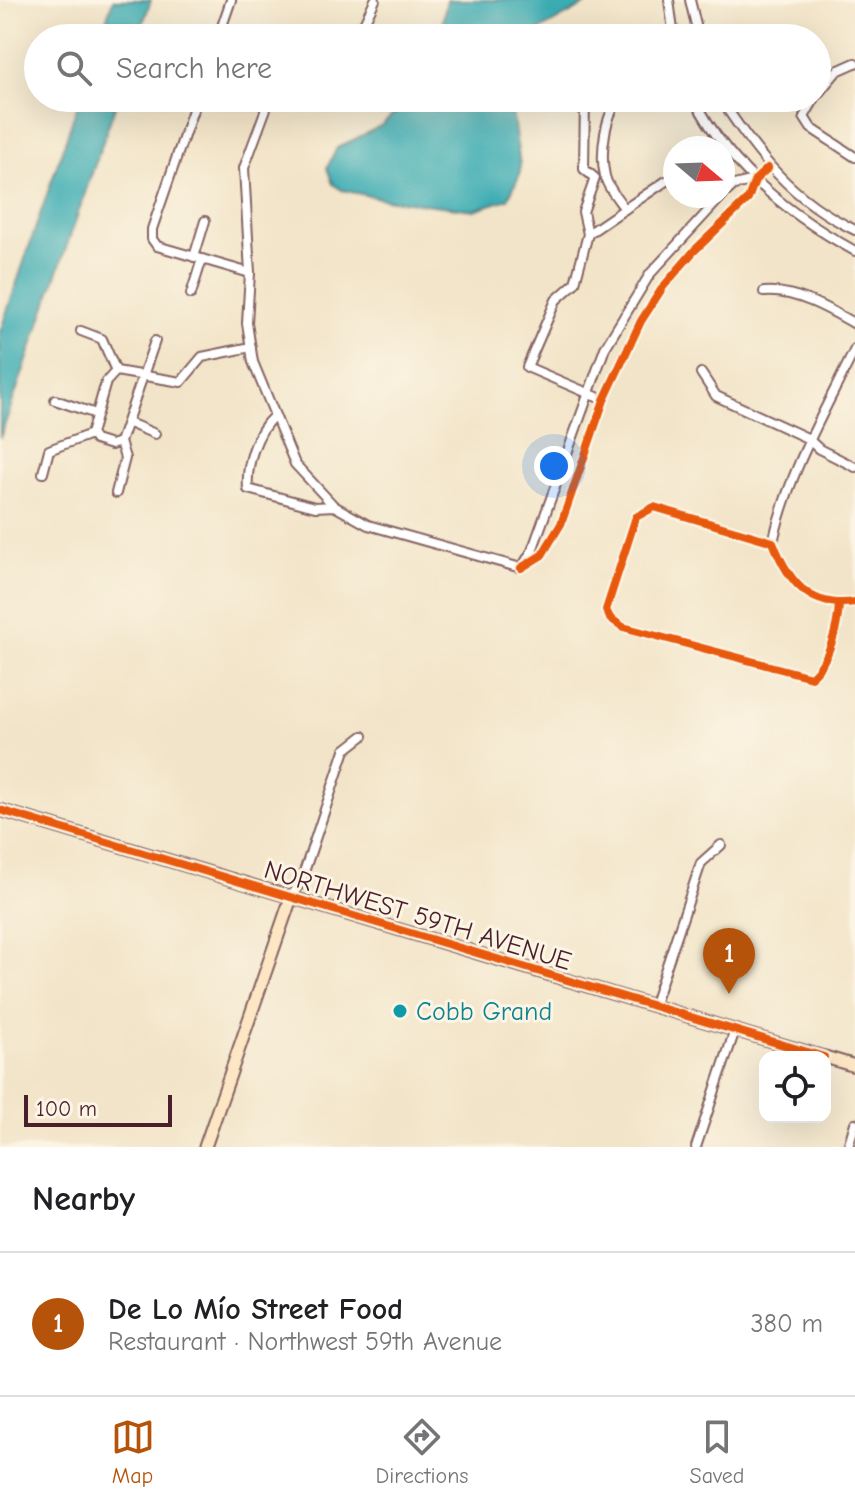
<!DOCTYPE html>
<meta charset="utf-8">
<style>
:root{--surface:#fff;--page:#f2f2f2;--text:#202124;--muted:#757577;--line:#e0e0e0;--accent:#b45309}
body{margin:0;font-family:"Comic Neue",sans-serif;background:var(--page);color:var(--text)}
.controls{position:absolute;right:24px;bottom:24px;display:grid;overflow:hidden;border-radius:16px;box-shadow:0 8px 32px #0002}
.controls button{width:72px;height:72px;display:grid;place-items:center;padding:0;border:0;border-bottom:2px solid var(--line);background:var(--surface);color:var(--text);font:40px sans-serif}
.compass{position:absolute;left:663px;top:136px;width:72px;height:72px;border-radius:50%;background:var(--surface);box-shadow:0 8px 32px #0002;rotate:109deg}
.scale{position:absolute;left:24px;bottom:20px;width:148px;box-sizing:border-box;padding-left:8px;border:4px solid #4a1f2b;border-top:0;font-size:22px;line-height:28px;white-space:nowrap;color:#4a1f2b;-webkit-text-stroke:6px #fcf5e5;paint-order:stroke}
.you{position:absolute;left:554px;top:466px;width:28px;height:28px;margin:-20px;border:6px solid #fff;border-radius:50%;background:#1a73e8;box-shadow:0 0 0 12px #1a73e833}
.badge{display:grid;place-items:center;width:52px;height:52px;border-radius:50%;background:var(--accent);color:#fff;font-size:26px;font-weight:700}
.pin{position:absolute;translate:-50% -66px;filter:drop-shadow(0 2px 4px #0008)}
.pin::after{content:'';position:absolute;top:42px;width:28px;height:24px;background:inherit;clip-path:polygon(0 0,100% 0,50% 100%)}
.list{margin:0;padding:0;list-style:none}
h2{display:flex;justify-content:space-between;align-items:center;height:104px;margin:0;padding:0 32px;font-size:34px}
h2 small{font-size:26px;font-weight:400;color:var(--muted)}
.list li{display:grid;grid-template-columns:52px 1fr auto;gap:24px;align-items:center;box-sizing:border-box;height:144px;padding:0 32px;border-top:2px solid var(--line)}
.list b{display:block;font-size:30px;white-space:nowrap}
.list p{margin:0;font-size:26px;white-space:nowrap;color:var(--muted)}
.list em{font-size:26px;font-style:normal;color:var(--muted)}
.icon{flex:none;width:44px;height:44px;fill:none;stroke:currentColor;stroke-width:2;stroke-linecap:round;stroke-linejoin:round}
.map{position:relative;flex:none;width:855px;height:1147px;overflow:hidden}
.search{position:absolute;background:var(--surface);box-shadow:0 8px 32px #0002;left:24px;right:24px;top:24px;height:88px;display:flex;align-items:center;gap:20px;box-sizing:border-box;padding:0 28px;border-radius:44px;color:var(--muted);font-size:30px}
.sheet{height:248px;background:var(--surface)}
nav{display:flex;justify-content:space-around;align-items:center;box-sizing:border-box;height:112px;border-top:2px solid var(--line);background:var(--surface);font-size:22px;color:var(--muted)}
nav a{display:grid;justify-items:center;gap:4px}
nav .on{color:var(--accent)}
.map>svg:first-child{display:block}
.water{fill:#3aacb2;stroke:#42666e;stroke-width:2}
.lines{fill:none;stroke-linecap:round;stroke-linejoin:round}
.street-casing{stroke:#856462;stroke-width:12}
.secondary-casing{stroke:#856462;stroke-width:15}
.street{stroke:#fff;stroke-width:8}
.secondary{stroke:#fce6c4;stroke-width:11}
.cycleway-casing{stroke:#fcf5e5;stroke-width:13}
.cycleway{stroke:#e8590c;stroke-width:8}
.culture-dot{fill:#0f9aa8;stroke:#fcf5e5;stroke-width:3}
.labels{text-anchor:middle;stroke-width:6;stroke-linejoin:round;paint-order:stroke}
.street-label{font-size:26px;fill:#4a1f2b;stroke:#fcf5e5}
.culture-label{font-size:26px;fill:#0d838f;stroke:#fcf5e5;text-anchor:start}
</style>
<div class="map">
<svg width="855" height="1147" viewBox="0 0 855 1147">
<rect width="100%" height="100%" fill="#fcf5e5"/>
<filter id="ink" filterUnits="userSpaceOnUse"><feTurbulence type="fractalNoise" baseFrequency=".0125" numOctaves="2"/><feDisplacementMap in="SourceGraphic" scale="16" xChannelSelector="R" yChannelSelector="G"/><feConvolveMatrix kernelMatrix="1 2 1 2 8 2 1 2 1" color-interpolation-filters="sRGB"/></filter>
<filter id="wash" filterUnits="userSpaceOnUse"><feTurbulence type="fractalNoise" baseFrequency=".006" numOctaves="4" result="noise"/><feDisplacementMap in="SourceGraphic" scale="32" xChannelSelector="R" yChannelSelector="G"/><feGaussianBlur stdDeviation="1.8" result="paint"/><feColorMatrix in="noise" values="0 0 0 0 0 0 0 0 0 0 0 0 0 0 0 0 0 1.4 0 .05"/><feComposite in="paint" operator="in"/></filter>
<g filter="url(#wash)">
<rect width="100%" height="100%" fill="#f2e4c8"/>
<g class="water">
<path d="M 113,0 L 151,0 L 138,38 L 100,38 Z"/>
<path d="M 447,0 L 594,0 L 540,30 L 534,38 L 439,38 Z"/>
<path d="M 80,98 L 118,98 L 0,438 L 0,332 Z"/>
<path d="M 411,98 L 510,98 L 520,165 L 520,174 L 508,199 L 474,210 L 384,199 L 342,190 L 333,184 L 327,168 L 337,148 L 381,126 Z"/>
</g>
</g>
<g filter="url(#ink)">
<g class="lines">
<g class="street-casing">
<g id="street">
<path d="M 669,0 L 674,38"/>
<path d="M 690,0 L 699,38"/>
<path d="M 218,38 L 231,0"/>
<path d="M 357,38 L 375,0"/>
<path d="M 817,95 L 837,71 L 855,63"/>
<path d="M 197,98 L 152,229 L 152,239 L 157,246 L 250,273"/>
<path d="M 270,98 L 244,168 L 250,273 L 247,323 L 253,362 L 295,464 L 334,506"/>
<path d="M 585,98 L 584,169 L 595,178 L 583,212 L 588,234"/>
<path d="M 623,98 C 604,109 600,156 605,176 C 607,187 618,199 625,209"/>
<path d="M 694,98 C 728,167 789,215 855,251"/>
<path d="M 720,98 C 758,156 791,199 855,230"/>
<path d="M 815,98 L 804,117 L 811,128 L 855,157"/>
<path d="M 723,195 L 734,185 L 755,180"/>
<path d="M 194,257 L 205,221"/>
<path d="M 764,292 C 794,289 829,309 855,324"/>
<path d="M 191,294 L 202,259"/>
<path d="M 81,331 L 102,339 L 116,371"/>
<path d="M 116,371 L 181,382 L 202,357 L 251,347"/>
<path d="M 701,373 L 716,396 L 807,438 L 819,449 L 855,467"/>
<path d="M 55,400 L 96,414"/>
<path d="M 604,400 L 527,367 L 556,300 L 575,283 L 588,234 L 666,181"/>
<path d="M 274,416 C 256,432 246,465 248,489 L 315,507 L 334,506 L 368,525 L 521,568"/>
<path d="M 129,423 L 155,434"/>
<path d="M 91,434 L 95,440 L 111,445 L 120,442"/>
<path d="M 43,473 L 49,450 L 91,434 L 106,382 L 116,371"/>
<path d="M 116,493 L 125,458 L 120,442 L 155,341"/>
<path d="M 773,542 C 789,471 824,413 855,349"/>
<path d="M 524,564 L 532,551 L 605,348 L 650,274 L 722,196"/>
<path d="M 521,568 L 542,555 L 561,524 L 604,400 L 641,321 L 663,287 L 694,251 L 748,199 L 755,180 L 768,168"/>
<path d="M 839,604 C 838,627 829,662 811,677 L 623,627 L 610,618 L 606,610 L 636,517 L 654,507 L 773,542 C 788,581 809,609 855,602"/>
<path d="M 291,898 L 301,881 L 345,750 L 363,736"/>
<path d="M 653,1007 L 701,863 L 721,845"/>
<path d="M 696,1147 L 735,1030"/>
<path d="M 848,1147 L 855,1123"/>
</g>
</g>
<g class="secondary-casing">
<g id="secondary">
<path d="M 0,810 L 824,1057"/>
<path d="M 825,1057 L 855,1066"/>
<path d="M 205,1147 L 291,898"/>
</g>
</g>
<use href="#street" class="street"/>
<use href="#secondary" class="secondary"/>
<g class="cycleway-casing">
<g id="cycleway">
<path d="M 521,568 L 542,555 L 561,524 L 604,400 L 641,321 L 663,287 L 694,251 L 748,199 L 755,180 L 768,168"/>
<path d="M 839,604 C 838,627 829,662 811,677 L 623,627 L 610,618 L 606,610 L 636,517 L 654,507 L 773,542 C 788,581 809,609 855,602"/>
<path d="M 0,810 L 824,1057"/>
</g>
</g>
<use href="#cycleway" class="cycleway"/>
</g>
</g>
<circle class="culture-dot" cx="400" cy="1011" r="8"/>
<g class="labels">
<g class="street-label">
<text transform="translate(418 915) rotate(17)" y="9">NORTHWEST 59TH AVENUE</text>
</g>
<g class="culture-label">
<text x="416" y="1020">Cobb Grand</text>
</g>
</g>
</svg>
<div class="controls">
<button><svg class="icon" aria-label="locate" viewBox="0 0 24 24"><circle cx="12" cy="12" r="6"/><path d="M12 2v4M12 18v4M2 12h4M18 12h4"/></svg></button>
</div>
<svg class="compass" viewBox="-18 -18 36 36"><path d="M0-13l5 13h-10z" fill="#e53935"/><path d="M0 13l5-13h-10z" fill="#757577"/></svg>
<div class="scale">100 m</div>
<div class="you"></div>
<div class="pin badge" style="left:729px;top:994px">1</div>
<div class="search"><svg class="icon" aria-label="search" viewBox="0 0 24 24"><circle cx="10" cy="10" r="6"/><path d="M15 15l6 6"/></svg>Search here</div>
</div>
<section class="sheet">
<h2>Nearby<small></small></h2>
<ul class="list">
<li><span class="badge">1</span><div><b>De Lo Mío Street Food</b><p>Restaurant · Northwest 59th Avenue</p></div><em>380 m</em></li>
</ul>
</section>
<nav>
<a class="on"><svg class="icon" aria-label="map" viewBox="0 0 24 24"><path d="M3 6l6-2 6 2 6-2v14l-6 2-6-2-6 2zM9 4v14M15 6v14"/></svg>Map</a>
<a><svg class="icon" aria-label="directions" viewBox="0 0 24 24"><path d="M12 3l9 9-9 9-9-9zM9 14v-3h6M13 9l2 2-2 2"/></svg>Directions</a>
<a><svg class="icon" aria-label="saved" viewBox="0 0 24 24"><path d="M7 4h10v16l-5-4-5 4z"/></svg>Saved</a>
</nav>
